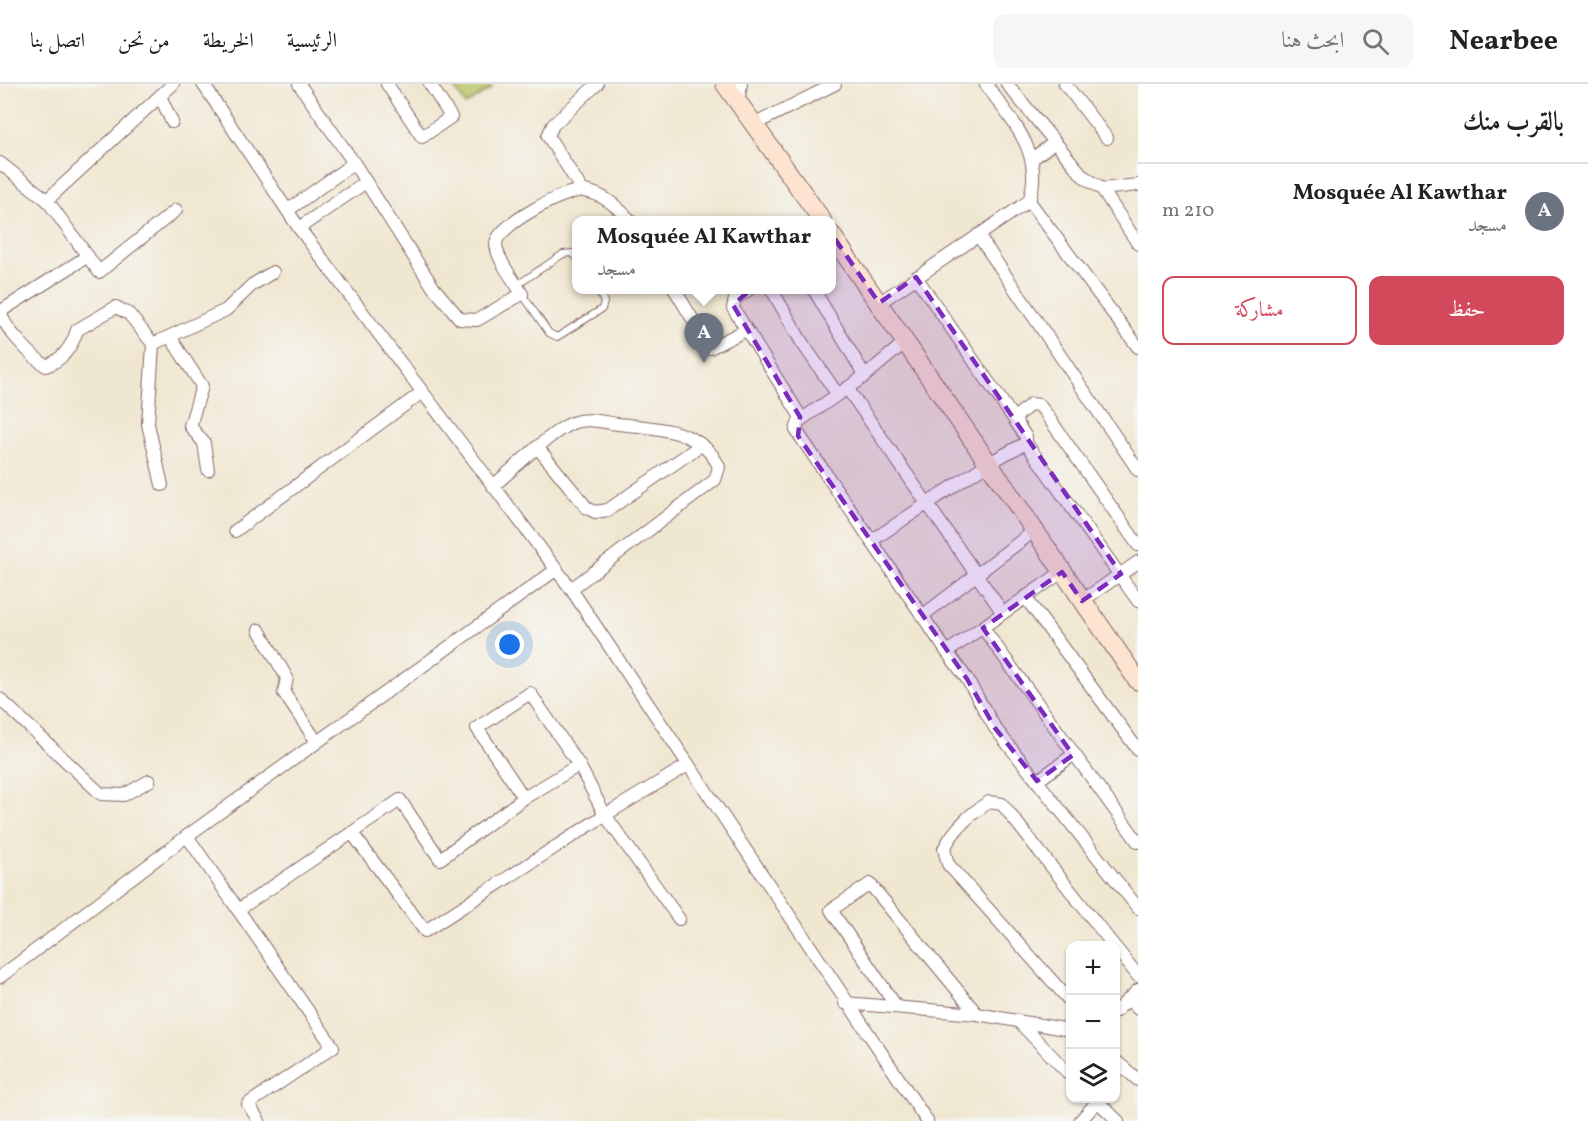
<!DOCTYPE html>
<html lang="ar">
<meta charset="utf-8">
<style>
:root{--surface:#fff;--page:#f6f6f6;--text:#222;--muted:#767676;--line:#e0e0e0;--accent:#d1495b}
body{margin:0;font-family:Vollkorn,Amiri,serif;background:var(--page);color:var(--text);direction:rtl}
.controls{position:absolute;right:18px;bottom:18px;display:grid;overflow:hidden;border-radius:12px;box-shadow:0 2px 4px #0004}
.controls button{width:54px;height:54px;display:grid;place-items:center;padding:0;border:0;border-bottom:2px solid var(--line);background:var(--surface);color:var(--text);font:30px sans-serif}
.you{position:absolute;left:510px;top:561px;width:21px;height:21px;margin:-15px;border:4px solid #fff;border-radius:50%;background:#1a73e8;box-shadow:0 0 0 9px #1a73e833}
.badge{display:grid;place-items:center;width:39px;height:39px;border-radius:50%;background:var(--accent);color:#fff;font-size:20px;font-weight:700}
.pin{position:absolute;translate:-50% -50px;filter:drop-shadow(0 2px 3px #0008)}
.pin::after{content:'';position:absolute;top:32px;width:21px;height:18px;background:inherit;clip-path:polygon(0 0,100% 0,50% 100%)}
.popup{position:absolute;left:572px;top:132px;width:264px;height:78px;box-sizing:border-box;display:grid;place-content:center;border-radius:12px;background:var(--surface);filter:drop-shadow(0 2px 4px #0005);font-size:20px;white-space:nowrap;color:var(--muted)}
.popup b{font-size:22px;color:var(--text)}
.popup::after{content:'';position:absolute;left:50%;top:100%;margin-left:-12px;border:12px solid transparent;border-top-color:var(--surface)}
.list{margin:0;padding:0;list-style:none}
h2{display:flex;justify-content:space-between;align-items:center;height:78px;margin:0;padding:0 24px;font-size:26px}
h2 small{font-size:20px;font-weight:400;color:var(--muted)}
.list li{display:grid;grid-template-columns:39px 1fr auto;gap:18px;align-items:center;box-sizing:border-box;height:96px;padding:0 24px;border-top:2px solid var(--line)}
.list b{display:block;font-size:22px;white-space:nowrap}
.list p{margin:0;font-size:20px;white-space:nowrap;color:var(--muted)}
.list em{font-size:20px;font-style:normal;color:var(--muted)}
.actions{display:flex;gap:12px;padding:18px 24px}
.actions a{flex:1;padding:14px 0;border:2px solid var(--accent);border-radius:12px;text-align:center;font-size:21px;color:var(--accent)}
.actions .main{background:var(--accent);color:#fff}
.icon{flex:none;width:33px;height:33px;fill:none;stroke:currentColor;stroke-width:2;stroke-linecap:round;stroke-linejoin:round}
.map{position:relative;flex:none;width:1138px;height:1037px;overflow:hidden;direction:ltr}
header{display:flex;align-items:center;gap:36px;box-sizing:border-box;height:84px;padding:0 30px;background:var(--surface);border-bottom:2px solid var(--line)}
header strong{font-size:28px}
nav{display:flex;gap:33px;margin-inline-start:auto;font-size:21px}
.search{width:420px;height:54px;background:var(--page);display:flex;align-items:center;gap:15px;box-sizing:border-box;padding:0 21px;border-radius:12px;color:var(--muted);font-size:22px}
main{display:flex}
aside{flex:1;background:var(--surface)}
.map>svg:first-child{display:block}
.green{fill:#bac96b;stroke:#82744b;stroke-width:1.5}
.lines{fill:none;stroke-linecap:round;stroke-linejoin:round}
.lane-casing{stroke:#846565;stroke-width:8}
.street-casing{stroke:#846565;stroke-width:14}
.secondary-casing{stroke:#846565;stroke-width:20}
.lane{stroke:#fff;stroke-width:6}
.street{stroke:#fff;stroke-width:12}
.secondary{stroke:#fde4d0;stroke-width:18}
.marked{fill:#7b2cbf;fill-opacity:0.2;stroke:#7b2cbf;stroke-width:4.5;stroke-dasharray:12 8;stroke-linejoin:round}
</style>
<header>
<strong>Nearbee</strong>
<div class="search"><svg class="icon" aria-label="search" viewBox="0 0 24 24"><circle cx="10" cy="10" r="6"/><path d="M15 15l6 6"/></svg>ابحث هنا</div>
<nav><a>الرئيسية</a><a>الخريطة</a><a>من نحن</a><a>اتصل بنا</a></nav>
</header>
<main>
<aside>
<h2>بالقرب منك<small></small></h2>
<ul class="list">
<li><span class="badge" style="background:#6b7280">A</span><div><b>Mosquée Al Kawthar</b><p>مسجد</p></div><em>210 m</em></li>
</ul>
<div class="actions"><a class="main">حفظ</a><a>مشاركة</a></div>
</aside>
<div class="map">
<svg width="1138" height="1037" viewBox="0 0 1138 1037">
<rect width="100%" height="100%" fill="#f6f6f2"/>
<filter id="ink" filterUnits="userSpaceOnUse"><feTurbulence type="fractalNoise" baseFrequency=".0167" numOctaves="2"/><feDisplacementMap in="SourceGraphic" scale="12" xChannelSelector="R" yChannelSelector="G"/><feConvolveMatrix kernelMatrix="1 2 1 2 8 2 1 2 1" color-interpolation-filters="sRGB"/></filter>
<filter id="wash" filterUnits="userSpaceOnUse"><feTurbulence type="fractalNoise" baseFrequency=".008" numOctaves="4" result="noise"/><feDisplacementMap in="SourceGraphic" scale="24" xChannelSelector="R" yChannelSelector="G"/><feGaussianBlur stdDeviation="1.35" result="paint"/><feColorMatrix in="noise" values="0 0 0 0 0 0 0 0 0 0 0 0 0 0 0 0 0 1.4 0 .05"/><feComposite in="paint" operator="in"/></filter>
<g filter="url(#wash)">
<rect width="100%" height="100%" fill="#f0e7d1"/>
<path class="green" d="M 452,0 L 489,0 L 492,4 L 466,21 Z"/>
</g>
<g filter="url(#ink)">
<g class="lines">
<g class="lane-casing">
<g id="lane">
<path d="M 517,201 L 563,170 L 572,169 L 576,173"/>
<path d="M 522,210 L 549,249 L 557,253 L 602,225 L 604,218 L 598,206"/>
</g>
</g>
<g class="street-casing">
<g id="street">
<path d="M 203,0 L 299,144 L 571,505 L 927,1037"/>
<path d="M 299,0 L 354,79 L 433,203 L 460,235 L 477,236 L 522,210 C 514,196 497,176 496,160 C 496,142 567,104 584,107 C 604,110 617,123 630,136"/>
<path d="M 387,0 L 422,53 L 451,33 L 430,0"/>
<path d="M 1007,0 L 1083,92 L 1102,105 L 1138,160"/>
<path d="M 1065,0 L 1107,54"/>
<path d="M 160,12 L 172,38"/>
<path d="M 738,19 L 741,0"/>
<path d="M 753,41 L 835,0"/>
<path d="M 1032,75 L 1055,58"/>
<path d="M 0,79 L 47,116 L 99,188 L 176,126"/>
<path d="M 1102,105 L 1138,101"/>
<path d="M 582,106 L 548,52 L 553,41 L 597,0"/>
<path d="M 47,116 L 173,0"/>
<path d="M 1029,117 L 1138,263"/>
<path d="M 288,126 L 354,79"/>
<path d="M 299,144 L 366,98"/>
<path d="M 978,151 L 1138,386"/>
<path d="M 88,172 L 1,227 C 1,242 34,274 46,282 C 62,276 72,263 77,246 L 116,223 L 129,230 L 153,260 L 226,226 L 252,201 L 273,188"/>
<path d="M 916,193 L 1016,338"/>
<path d="M 675,206 L 710,264 L 746,246"/>
<path d="M 748,206 L 735,215 L 733,224 L 802,335"/>
<path d="M 772,206 L 801,257 L 838,311"/>
<path d="M 814,206 L 865,292"/>
<path d="M 879,219 L 1029,117 C 1045,69 1012,38 986,0"/>
<path d="M 171,254 L 202,302 L 190,342 L 204,359 L 208,386"/>
<path d="M 904,259 L 865,292 L 799,337 L 796,346 L 947,568"/>
<path d="M 153,260 L 148,340 L 162,401"/>
<path d="M 847,304 L 1003,529"/>
<path d="M 1026,359 L 1138,517"/>
<path d="M 538,364 L 587,424 L 595,428 L 608,426 L 701,361"/>
<path d="M 493,402 C 514,385 549,349 572,339 C 586,333 603,338 618,340 C 653,344 702,344 719,383 L 715,396 L 571,505"/>
<path d="M 235,447 L 421,309"/>
<path d="M 871,457 L 987,380 L 1026,359 L 1026,353 L 1016,338 L 1017,332 L 1031,320 L 1039,321 L 1044,327 L 1138,461"/>
<path d="M 1062,488 L 947,568 L 967,595 L 995,644 L 1138,824"/>
<path d="M 1025,513 L 1138,666"/>
<path d="M 1082,517 L 1138,478"/>
<path d="M 922,532 L 1034,447"/>
<path d="M 983,544 L 1138,758"/>
<path d="M 259,546 L 287,594 L 284,609 L 317,658"/>
<path d="M 0,615 L 101,710 L 124,711 L 149,697"/>
<path d="M 579,681 L 605,731 L 679,835"/>
<path d="M 1037,697 L 1073,671"/>
<path d="M 352,749 L 425,847 L 605,731 L 688,681"/>
<path d="M 187,752 L 333,963 L 248,1020 L 259,1037"/>
<path d="M 238,826 L 400,716 L 440,775 L 524,714 L 579,681 L 530,609 L 477,644 L 524,714"/>
<path d="M 1116,864 L 1138,892"/>
<path d="M 0,893 L 187,752 L 557,485"/>
<path d="M 1129,916 L 1138,925"/>
<path d="M 1070,917 L 948,780 L 944,765 C 953,746 972,728 989,718 L 1002,720 L 1114,862"/>
<path d="M 845,919 L 977,930 L 1070,946"/>
<path d="M 896,922 L 831,826 L 870,800 L 977,930"/>
<path d="M 1116,927 L 1138,906"/>
<path d="M 1020,939 L 1070,991"/>
<path d="M 1116,977 L 1138,996"/>
<path d="M 1094,1014 L 1118,1037"/>
<path d="M 1080,1037 L 1097,1018"/>
</g>
</g>
<g class="secondary-casing">
<g id="secondary">
<path d="M 725,0 L 822,136"/>
<path d="M 831,150 L 1138,597"/>
</g>
</g>
<use href="#lane" class="lane"/>
<use href="#street" class="street"/>
<use href="#secondary" class="secondary"/>
</g>
</g>
<path class="marked" d="M 835,155 L 879,219 L 916,193 L 1121,490 L 1082,517 L 1062,488 L 983,544 L 1073,671 L 1037,697 L 995,644 L 967,595 L 798,352 L 800,333 L 733,221 L 765,193 Z"/>
</svg>
<div class="controls">
<button>+</button>
<button>−</button>
<button><svg class="icon" aria-label="layers" viewBox="0 0 24 24"><path d="M12 4l9 5-9 5-9-5zM3 14l9 5 9-5"/></svg></button>
</div>
<div class="you"></div>
<div class="pin badge" style="left:704px;top:279px;background:#6b7280">A</div>
<div class="popup"><b>Mosquée Al Kawthar</b>مسجد</div>
</div>
</main>
